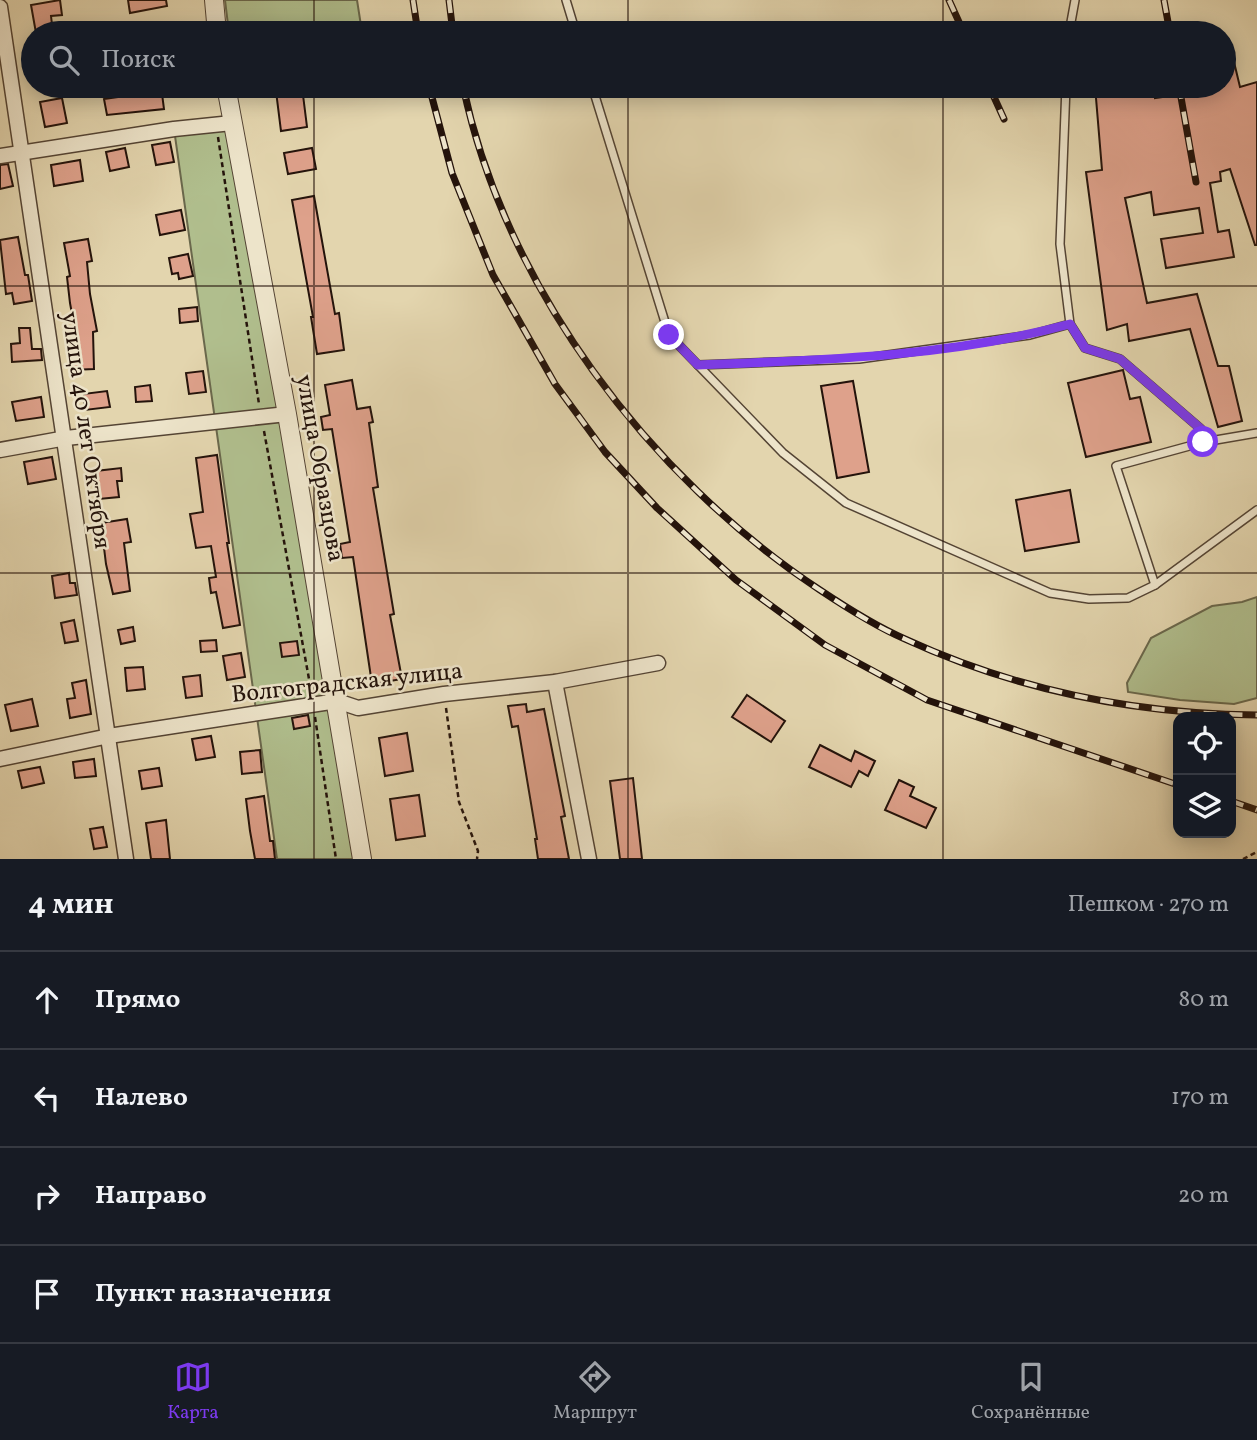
<!DOCTYPE html>
<html lang="ru">
<meta charset="utf-8">
<style>
:root{--surface:#171b24;--page:#20242c;--text:#f1f3f6;--muted:#9ea1a6;--line:#363941;--accent:#7c3aed}
body{margin:0;font-family:Vollkorn,serif;background:var(--page);color:var(--text)}
.controls{position:absolute;right:21px;bottom:21px;display:grid;overflow:hidden;border-radius:14px;box-shadow:0 4px 18px #0003}
.controls button{width:63px;height:63px;display:grid;place-items:center;padding:0;border:0;border-bottom:2px solid var(--line);background:var(--surface);color:var(--text);font:35px sans-serif}
.stop{position:absolute;width:21px;height:21px;margin:-16px;border:5px solid #7c3aed;border-radius:50%;background:#fff}
.stop.end{background:#7c3aed;border-color:#fff;box-shadow:0 2px 7px #0008}
.list{margin:0;padding:0;list-style:none}
h2{display:flex;justify-content:space-between;align-items:center;height:91px;margin:0;padding:0 28px;font-size:30px}
h2 small{font-size:23px;font-weight:400;color:var(--muted)}
.list li{display:grid;grid-template-columns:46px 1fr auto;gap:21px;align-items:center;box-sizing:border-box;height:98px;padding:0 28px;border-top:2px solid var(--line)}
.list b{display:block;font-size:26px;white-space:nowrap}
.list em{font-size:23px;font-style:normal;color:var(--muted)}
.icon{flex:none;width:38px;height:38px;fill:none;stroke:currentColor;stroke-width:2;stroke-linecap:round;stroke-linejoin:round}
.map{position:relative;flex:none;width:1257px;height:859px;overflow:hidden}
.search{position:absolute;background:var(--surface);box-shadow:0 4px 18px #0003;left:21px;right:21px;top:21px;height:77px;display:flex;align-items:center;gap:18px;box-sizing:border-box;padding:0 24px;border-radius:38px;color:var(--muted);font-size:26px}
.sheet{height:483px;background:var(--surface)}
nav{display:flex;justify-content:space-around;align-items:center;box-sizing:border-box;height:98px;border-top:2px solid var(--line);background:var(--surface);font-size:19px;color:var(--muted)}
nav a{display:grid;justify-items:center;gap:4px}
nav .on{color:var(--accent)}
.map>svg:first-child{display:block}
.green{fill:#b0be8d;stroke:#6a684c;stroke-width:2}
.building{fill:#dea18b;stroke:#24130b;stroke-width:2}
.lines{fill:none;stroke-linecap:round;stroke-linejoin:round}
.service-casing{stroke:#544434;stroke-width:10}
.minor-casing{stroke:#544434;stroke-width:17}
.tertiary-casing{stroke:#544434;stroke-width:20}
.path{stroke:#24130b;stroke-width:2.5;stroke-dasharray:5 3.5;stroke-linecap:butt}
.service{stroke:#ede4ca;stroke-width:7}
.minor{stroke:#ede4ca;stroke-width:14}
.tertiary{stroke:#ede4ca;stroke-width:18}
.rail-casing{stroke:#24130b;stroke-width:7}
.rail{stroke:#ede4ca;stroke-width:4.5;stroke-dasharray:13;stroke-linecap:butt}
.route{stroke:#7c3aed;stroke-width:9}
.grid{fill:none;stroke:#24130b;stroke-width:2;stroke-opacity:0.55}
.labels{text-anchor:middle;stroke-width:5;stroke-linejoin:round;paint-order:stroke}
.street-label{font-size:24px;fill:#24130b;stroke:#ede4ca}
</style>
<div class="map">
<svg width="1257" height="859" viewBox="0 0 1257 859">
<rect width="100%" height="100%" fill="#e3d5ae"/>
<filter id="stains"><feTurbulence type="fractalNoise" baseFrequency=".00286" numOctaves="4"/><feColorMatrix values="0 0 0 0 .2 0 0 0 0 .09 0 0 0 0 .02 0 0 0 .5 -.17"/></filter>
<radialGradient id="worn" r=".72"><stop offset=".6" stop-color="#630" stop-opacity="0"/><stop offset="1" stop-color="#630" stop-opacity=".3"/></radialGradient>
<g class="green">
<path d="M 225,0 L 357,0 L 362,32 L 229,33 Z"/>
<path d="M 232,123 L 362,859 L 277,859 L 174,129 Z"/>
<path d="M 1257,597 L 1257,698 L 1234,704 L 1180,700 L 1128,692 L 1127,683 L 1151,638 L 1212,606 L 1242,602 Z"/>
</g>
<g class="building">
<path d="M 60,0 L 62,15 L 51,16 L 53,33 L 36,33 L 31,5 Z"/>
<path d="M 128,0 L 166,0 L 167,6 L 130,13 Z"/>
<path d="M 1234,62 L 1240,87 L 1257,82 L 1257,245 L 1255,245 L 1230,169 L 1220,172 L 1221,181 L 1210,183 L 1218,232 L 1229,230 L 1234,257 L 1166,268 L 1161,239 L 1203,233 L 1199,208 L 1154,215 L 1151,192 L 1125,198 L 1147,303 L 1197,294 L 1218,366 L 1229,366 L 1242,421 L 1218,427 L 1190,329 L 1129,341 L 1127,324 L 1107,330 L 1086,172 L 1102,170 L 1095,86 L 1154,86 L 1155,98 L 1218,89 L 1217,86 L 1224,86 L 1224,65 Z"/>
<path d="M 161,86 L 164,109 L 107,115 L 104,99 L 140,94 L 139,87 Z"/>
<path d="M 302,87 L 307,127 L 281,131 L 276,91 Z"/>
<path d="M 62,98 L 67,123 L 45,127 L 40,102 Z"/>
<path d="M 170,142 L 174,162 L 156,165 L 152,145 Z"/>
<path d="M 125,148 L 129,167 L 110,171 L 106,152 Z"/>
<path d="M 312,148 L 316,169 L 288,174 L 284,153 Z"/>
<path d="M 80,160 L 83,181 L 54,186 L 51,165 Z"/>
<path d="M 8,164 L 13,186 L 0,189 L 0,165 Z"/>
<path d="M 314,196 L 335,314 L 339,313 L 344,350 L 317,354 L 311,317 L 313,317 L 292,200 Z"/>
<path d="M 181,210 L 185,230 L 160,235 L 156,215 Z"/>
<path d="M 18,237 L 25,275 L 28,275 L 32,301 L 14,304 L 12,293 L 6,294 L 0,240 Z"/>
<path d="M 88,239 L 92,261 L 87,262 L 90,294 L 97,331 L 93,332 L 94,369 L 72,370 L 71,348 L 78,347 L 70,303 L 67,277 L 70,276 L 64,243 Z"/>
<path d="M 188,254 L 193,276 L 179,279 L 178,273 L 172,274 L 169,258 Z"/>
<path d="M 197,307 L 198,321 L 180,323 L 179,309 Z"/>
<path d="M 19,328 L 30,328 L 32,349 L 41,349 L 42,360 L 12,362 L 11,344 L 20,343 Z"/>
<path d="M 1123,370 L 1130,399 L 1140,397 L 1151,442 L 1086,457 L 1068,383 Z"/>
<path d="M 203,371 L 206,392 L 189,394 L 186,373 Z"/>
<path d="M 352,380 L 357,409 L 370,407 L 373,422 L 369,423 L 378,487 L 373,488 L 394,614 L 390,615 L 402,679 L 372,684 L 353,557 L 342,558 L 340,544 L 350,542 L 332,429 L 323,430 L 321,417 L 330,415 L 325,385 Z"/>
<path d="M 853,381 L 869,472 L 837,478 L 821,386 Z"/>
<path d="M 150,385 L 152,401 L 136,402 L 135,387 Z"/>
<path d="M 107,391 L 110,407 L 85,410 L 83,394 Z"/>
<path d="M 41,397 L 44,417 L 16,421 L 12,402 Z"/>
<path d="M 217,455 L 229,543 L 227,543 L 240,625 L 223,628 L 216,592 L 211,593 L 209,578 L 216,577 L 211,546 L 196,548 L 190,514 L 203,512 L 196,458 Z"/>
<path d="M 52,457 L 56,479 L 28,484 L 24,462 Z"/>
<path d="M 121,468 L 122,481 L 117,481 L 119,497 L 99,499 L 96,471 Z"/>
<path d="M 1070,490 L 1079,542 L 1025,551 L 1016,500 Z"/>
<path d="M 127,519 L 131,542 L 124,543 L 130,591 L 113,594 L 106,564 L 101,523 Z"/>
<path d="M 69,573 L 70,583 L 75,583 L 77,595 L 55,598 L 52,576 Z"/>
<path d="M 74,620 L 78,641 L 65,643 L 61,623 Z"/>
<path d="M 133,627 L 135,641 L 121,644 L 118,630 Z"/>
<path d="M 216,640 L 217,651 L 201,652 L 200,641 Z"/>
<path d="M 297,641 L 299,655 L 282,657 L 280,643 Z"/>
<path d="M 241,653 L 245,677 L 227,680 L 223,656 Z"/>
<path d="M 143,667 L 145,689 L 127,691 L 125,668 Z"/>
<path d="M 200,675 L 202,696 L 186,698 L 183,677 Z"/>
<path d="M 86,680 L 91,714 L 70,718 L 67,699 L 75,698 L 72,683 Z"/>
<path d="M 747,695 L 785,721 L 771,742 L 732,717 Z"/>
<path d="M 32,699 L 38,726 L 11,731 L 5,705 Z"/>
<path d="M 526,704 L 527,712 L 544,709 L 565,816 L 561,817 L 569,859 L 538,859 L 535,839 L 537,839 L 518,726 L 512,727 L 508,706 Z"/>
<path d="M 308,715 L 310,726 L 294,729 L 292,718 Z"/>
<path d="M 407,733 L 413,771 L 385,776 L 379,738 Z"/>
<path d="M 211,736 L 215,757 L 196,760 L 192,739 Z"/>
<path d="M 820,745 L 851,761 L 855,751 L 875,761 L 868,776 L 859,771 L 851,787 L 809,767 Z"/>
<path d="M 260,750 L 262,772 L 242,774 L 240,752 Z"/>
<path d="M 94,759 L 96,776 L 75,778 L 73,762 Z"/>
<path d="M 40,767 L 44,783 L 22,788 L 18,771 Z"/>
<path d="M 159,768 L 162,786 L 142,789 L 139,771 Z"/>
<path d="M 633,778 L 642,859 L 620,859 L 610,781 Z"/>
<path d="M 899,780 L 914,787 L 910,796 L 936,808 L 926,828 L 885,810 Z"/>
<path d="M 419,795 L 425,836 L 396,840 L 390,799 Z"/>
<path d="M 264,796 L 270,841 L 273,841 L 275,859 L 255,859 L 250,831 L 246,799 Z"/>
<path d="M 166,820 L 170,859 L 151,859 L 146,823 Z"/>
<path d="M 103,827 L 107,847 L 94,849 L 90,829 Z"/>
</g>
<g class="lines">
<g class="service-casing">
<g id="service">
<path d="M 566,0 L 576,33"/>
<path d="M 1069,33 L 1075,0"/>
<path d="M 592,86 L 669,335 L 783,453 L 846,503 L 1050,593 L 1089,599 L 1128,598 L 1155,585 L 1257,510"/>
<path d="M 1066,86 L 1060,244 L 1070,324 L 1085,348 L 1120,359 L 1201,429 L 1204,442"/>
<path d="M 698,365 L 859,359 L 1030,335 L 1070,324"/>
<path d="M 1155,585 L 1116,466 L 1204,442 L 1257,433"/>
</g>
</g>
<g class="minor-casing">
<g id="minor">
<path d="M 0,7 L 126,859"/>
<path d="M 0,156 L 174,129 L 232,123"/>
<path d="M 0,450 L 66,438 L 287,414"/>
<path d="M 555,682 L 589,859"/>
<path d="M 0,759 L 109,736 L 337,701 L 358,708 L 444,694 L 555,682 L 658,663"/>
</g>
</g>
<g class="tertiary-casing">
<g id="tertiary">
<path d="M 214,0 L 217,33"/>
<path d="M 226,86 L 287,414 L 362,859"/>
</g>
</g>
<g class="path">
<path d="M 218,137 L 259,404"/>
<path d="M 264,431 L 311,690"/>
<path d="M 446,708 L 459,802 L 478,851 L 477,859"/>
<path d="M 315,717 L 336,859"/>
<path d="M 1243,859 L 1257,852"/>
</g>
<use href="#service" class="service"/>
<use href="#minor" class="minor"/>
<use href="#tertiary" class="tertiary"/>
<g class="rail-casing">
<g id="rail">
<path d="M 413,0 L 418,33"/>
<path d="M 449,0 L 453,33"/>
<path d="M 949,0 L 964,33"/>
<path d="M 1164,0 L 1170,33"/>
<path d="M 429,86 L 452,173 L 493,275 L 555,384 L 605,452 L 657,508 L 736,580 L 825,645 L 927,700 L 1178,785"/>
<path d="M 463,86 C 505,287 649,477 820,590 C 847,608 875,626 905,639 C 1016,690 1136,714 1257,715"/>
<path d="M 989,86 L 1004,119"/>
<path d="M 1179,86 L 1196,182"/>
<path d="M 1231,801 L 1257,810"/>
</g>
</g>
<use href="#rail" class="rail"/>
</g>
<g class="lines">
<path class="route" d="M 669,335 L 698,365 C 822,360 949,357 1070,324 L 1085,348 L 1120,359 L 1201,429 L 1203,442"/>
</g>
<path class="grid" d="M 314,0 L 314,33M 628,0 L 628,33M 943,0 L 943,33M 314,86 L 314,859M 628,86 L 628,859M 943,86 L 943,859M 0,286 L 1257,286M 0,573 L 1257,573"/>
<g class="labels">
<g class="street-label">
<text transform="translate(87 430) rotate(82)" y="8">улица 40 лет Октября</text>
<text transform="translate(321 468) rotate(80)" y="8">улица Образцова</text>
<text transform="translate(347 682) rotate(-6)" y="8">Волгоградская улица</text>
</g>
</g>
<rect width="100%" height="100%" filter="url(#stains)"/>
<rect width="100%" height="100%" fill="url(#worn)"/>
</svg>
<div class="controls">
<button><svg class="icon" aria-label="locate" viewBox="0 0 24 24"><circle cx="12" cy="12" r="6"/><path d="M12 2v4M12 18v4M2 12h4M18 12h4"/></svg></button>
<button><svg class="icon" aria-label="layers" viewBox="0 0 24 24"><path d="M12 4l9 5-9 5-9-5zM3 14l9 5 9-5"/></svg></button>
</div>
<div class="stop" style="left:1203px;top:442px"></div>
<div class="stop end" style="left:669px;top:335px"></div>
<div class="search"><svg class="icon" aria-label="search" viewBox="0 0 24 24"><circle cx="10" cy="10" r="6"/><path d="M15 15l6 6"/></svg>Поиск</div>
</div>
<section class="sheet">
<h2>4 мин<small>Пешком · 270 m</small></h2>
<ul class="list">
<li><svg class="icon" aria-label="ahead" viewBox="0 0 24 24"><path d="M12 20V5M6 11l6-6 6 6"/></svg><div><b>Прямо</b></div><em>80 m</em></li>
<li><svg class="icon" aria-label="left" viewBox="0 0 24 24"><path d="M17 20v-9H6M10 6l-5 5 5 5"/></svg><div><b>Налево</b></div><em>170 m</em></li>
<li><svg class="icon" aria-label="right" viewBox="0 0 24 24"><path d="M7 20v-9h11M14 6l5 5-5 5"/></svg><div><b>Направо</b></div><em>20 m</em></li>
<li><svg class="icon" aria-label="arrive" viewBox="0 0 24 24"><path d="M6 21V4h12l-3 4 3 4H6"/></svg><div><b>Пункт назначения</b></div></li>
</ul>
</section>
<nav>
<a class="on"><svg class="icon" aria-label="map" viewBox="0 0 24 24"><path d="M3 6l6-2 6 2 6-2v14l-6 2-6-2-6 2zM9 4v14M15 6v14"/></svg>Карта</a>
<a><svg class="icon" aria-label="directions" viewBox="0 0 24 24"><path d="M12 3l9 9-9 9-9-9zM9 14v-3h6M13 9l2 2-2 2"/></svg>Маршрут</a>
<a><svg class="icon" aria-label="saved" viewBox="0 0 24 24"><path d="M7 4h10v16l-5-4-5 4z"/></svg>Сохранённые</a>
</nav>
